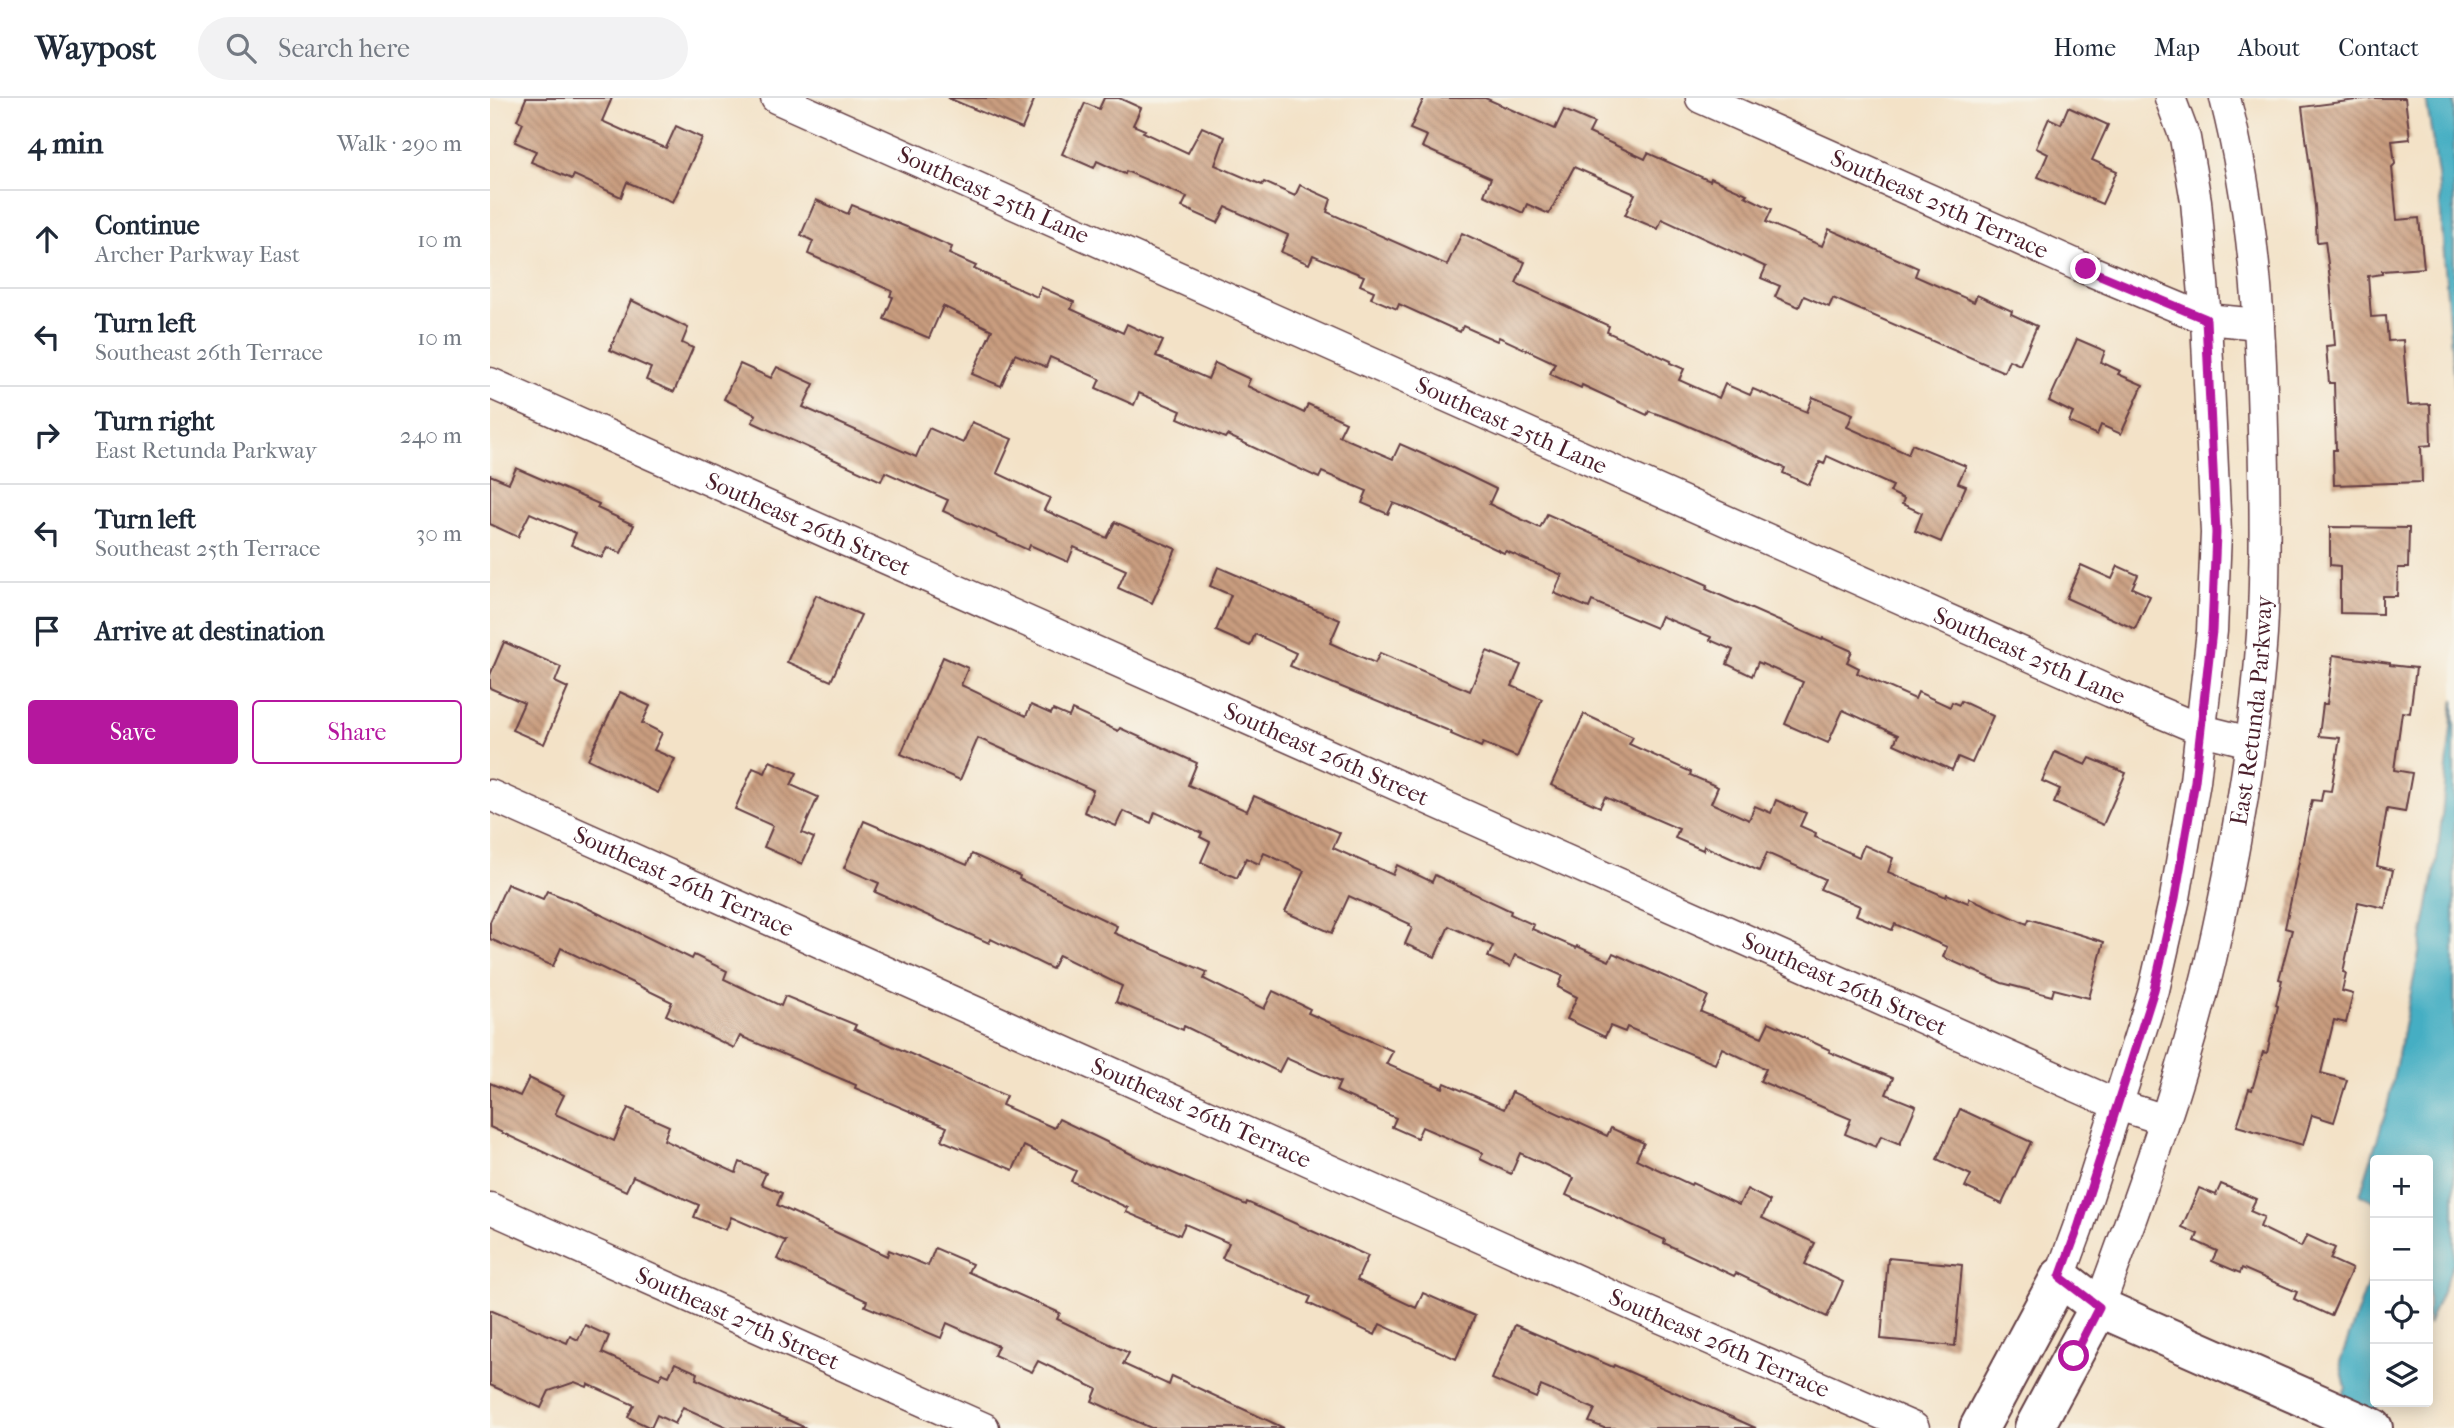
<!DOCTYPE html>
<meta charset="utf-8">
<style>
:root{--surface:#fff;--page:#f2f2f3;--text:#1f2937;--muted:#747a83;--line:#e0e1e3;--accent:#b5179e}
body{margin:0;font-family:"IM FELL French Canon",serif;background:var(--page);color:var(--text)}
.controls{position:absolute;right:21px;bottom:21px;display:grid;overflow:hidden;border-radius:7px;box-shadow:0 4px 18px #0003}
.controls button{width:63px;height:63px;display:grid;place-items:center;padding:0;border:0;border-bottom:2px solid var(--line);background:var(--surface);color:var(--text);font:35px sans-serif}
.stop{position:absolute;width:21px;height:21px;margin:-16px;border:5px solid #b5179e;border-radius:50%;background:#fff}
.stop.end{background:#b5179e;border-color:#fff;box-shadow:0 2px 7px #0008}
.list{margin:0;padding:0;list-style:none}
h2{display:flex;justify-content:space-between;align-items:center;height:91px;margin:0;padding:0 28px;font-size:30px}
h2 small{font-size:23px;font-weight:400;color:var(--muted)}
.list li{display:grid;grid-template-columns:46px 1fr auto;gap:21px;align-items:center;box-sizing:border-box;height:98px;padding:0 28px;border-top:2px solid var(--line)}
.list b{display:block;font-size:26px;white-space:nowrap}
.list p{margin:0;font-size:23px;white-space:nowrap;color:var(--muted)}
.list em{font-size:23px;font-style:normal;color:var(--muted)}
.actions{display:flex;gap:14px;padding:21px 28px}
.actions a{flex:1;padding:16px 0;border:2px solid var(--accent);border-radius:7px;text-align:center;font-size:24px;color:var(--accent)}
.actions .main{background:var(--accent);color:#fff}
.icon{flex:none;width:38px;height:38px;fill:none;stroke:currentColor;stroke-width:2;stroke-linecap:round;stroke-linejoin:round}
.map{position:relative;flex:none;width:1964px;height:1330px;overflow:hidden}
header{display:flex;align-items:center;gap:42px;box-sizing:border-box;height:98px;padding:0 35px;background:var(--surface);border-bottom:2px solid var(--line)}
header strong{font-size:33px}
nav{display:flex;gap:38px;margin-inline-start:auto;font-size:24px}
.search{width:490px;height:63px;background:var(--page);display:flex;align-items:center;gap:18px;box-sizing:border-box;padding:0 24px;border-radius:38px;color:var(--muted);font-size:26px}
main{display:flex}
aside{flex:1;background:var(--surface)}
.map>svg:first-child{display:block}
.water{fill:#44aec3;stroke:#476677;stroke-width:2}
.building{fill:url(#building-back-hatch)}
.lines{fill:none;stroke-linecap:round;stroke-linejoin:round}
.minor-casing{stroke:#633c42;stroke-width:33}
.tertiary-casing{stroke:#633c42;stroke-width:42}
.minor{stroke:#fff;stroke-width:30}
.tertiary{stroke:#fff;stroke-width:38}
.route{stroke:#b5179e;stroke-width:9}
.labels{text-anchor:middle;stroke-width:7;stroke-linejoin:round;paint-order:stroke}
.street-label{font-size:24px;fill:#4a1f2b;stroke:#f7f3e8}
</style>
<header>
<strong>Waypost</strong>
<div class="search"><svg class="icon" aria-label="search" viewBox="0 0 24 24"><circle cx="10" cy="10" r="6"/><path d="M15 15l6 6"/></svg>Search here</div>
<nav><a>Home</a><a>Map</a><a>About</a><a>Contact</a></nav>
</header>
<main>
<aside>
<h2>4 min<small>Walk · 290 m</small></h2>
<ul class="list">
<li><svg class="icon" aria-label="ahead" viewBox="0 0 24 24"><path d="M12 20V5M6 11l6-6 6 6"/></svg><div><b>Continue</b><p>Archer Parkway East</p></div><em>10 m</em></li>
<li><svg class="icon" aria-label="left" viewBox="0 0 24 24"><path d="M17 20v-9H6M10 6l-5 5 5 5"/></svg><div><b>Turn left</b><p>Southeast 26th Terrace</p></div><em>10 m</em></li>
<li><svg class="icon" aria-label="right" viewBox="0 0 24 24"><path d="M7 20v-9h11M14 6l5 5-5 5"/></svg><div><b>Turn right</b><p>East Retunda Parkway</p></div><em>240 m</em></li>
<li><svg class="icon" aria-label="left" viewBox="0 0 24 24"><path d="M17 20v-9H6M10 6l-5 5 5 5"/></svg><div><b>Turn left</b><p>Southeast 25th Terrace</p></div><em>30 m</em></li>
<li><svg class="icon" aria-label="arrive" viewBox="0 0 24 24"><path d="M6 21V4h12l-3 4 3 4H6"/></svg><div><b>Arrive at destination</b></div></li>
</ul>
<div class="actions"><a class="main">Save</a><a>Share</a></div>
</aside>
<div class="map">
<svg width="1964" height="1330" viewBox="0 0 1964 1330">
<defs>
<pattern id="building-back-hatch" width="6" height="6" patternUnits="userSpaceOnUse" patternTransform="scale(1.75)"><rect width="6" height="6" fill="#c99d7f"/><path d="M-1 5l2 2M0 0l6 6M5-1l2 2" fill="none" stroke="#a57f68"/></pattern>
</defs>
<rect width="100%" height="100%" fill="#f7f3e8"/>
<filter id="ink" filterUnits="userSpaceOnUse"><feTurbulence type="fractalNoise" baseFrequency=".0143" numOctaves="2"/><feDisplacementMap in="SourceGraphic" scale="14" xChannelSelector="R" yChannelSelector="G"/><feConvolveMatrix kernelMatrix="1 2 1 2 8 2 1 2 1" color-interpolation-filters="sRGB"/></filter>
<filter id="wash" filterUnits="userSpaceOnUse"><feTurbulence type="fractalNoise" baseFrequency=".00686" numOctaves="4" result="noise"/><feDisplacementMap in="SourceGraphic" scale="28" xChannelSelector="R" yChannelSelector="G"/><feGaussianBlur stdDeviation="1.57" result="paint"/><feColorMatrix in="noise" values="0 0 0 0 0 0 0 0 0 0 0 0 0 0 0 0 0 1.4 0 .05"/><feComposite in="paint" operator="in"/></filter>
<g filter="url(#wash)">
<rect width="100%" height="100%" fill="#f3e2c7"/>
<g class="water">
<path d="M 1936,0 L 1964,0 L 1964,290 L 1948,77 Z"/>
<path d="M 1964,601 L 1964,1164 L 1938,1227 L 1938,1062 L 1885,1062 L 1885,1106 L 1883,1102 L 1870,1097 L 1897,1010 L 1931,846 L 1948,755 Z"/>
<path d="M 1885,1165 L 1885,1304 L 1889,1304 L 1877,1330 L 1838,1330 L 1856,1290 L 1850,1264 Z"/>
</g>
<g id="blocks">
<g class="building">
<path d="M 36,0 L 122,0 L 112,23 L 150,40 L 176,50 L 186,28 L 212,40 L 183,104 L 137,84 L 131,99 L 84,77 L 82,81 L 41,64 L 46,53 L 25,44 L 33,25 L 27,22 Z"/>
<path d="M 458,0 L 545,0 L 532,31 Z"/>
<path d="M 614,0 L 629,0 L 651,10 L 643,27 L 655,32 L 653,34 L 698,55 L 712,29 L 735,39 L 725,67 L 772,87 L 774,84 L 805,98 L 810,87 L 841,101 L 837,114 L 957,167 L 972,135 L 1035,164 L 1026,185 L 1119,228 L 1117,234 L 1181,263 L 1180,265 L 1194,271 L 1189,282 L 1229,300 L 1235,286 L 1260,297 L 1263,291 L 1317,314 L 1323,299 L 1363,316 L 1357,329 L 1418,356 L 1422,346 L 1476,368 L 1468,385 L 1476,388 L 1451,444 L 1425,433 L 1432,415 L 1412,406 L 1414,401 L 1400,394 L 1403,388 L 1337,358 L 1334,366 L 1330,364 L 1319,387 L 1293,375 L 1295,370 L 1187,323 L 1159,313 L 1157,317 L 1092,287 L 1091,290 L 1060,276 L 1065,265 L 1009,239 L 1007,243 L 973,228 L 970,234 L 909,206 L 907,211 L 881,200 L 884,193 L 870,187 L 874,178 L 823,157 L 819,166 L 791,154 L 798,137 L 736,109 L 728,125 L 692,109 L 697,99 L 636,73 L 635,76 L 607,63 L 604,70 L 572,56 L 595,5 L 609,11 Z"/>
<path d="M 934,0 L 995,0 L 1065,31 L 1074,12 L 1104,25 L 1099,35 L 1155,61 L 1158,55 L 1220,83 L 1221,80 L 1257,96 L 1255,98 L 1282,111 L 1276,124 L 1332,148 L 1339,131 L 1428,170 L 1425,178 L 1484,204 L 1487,197 L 1522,213 L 1521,216 L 1547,228 L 1530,267 L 1519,262 L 1514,274 L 1343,200 L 1339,209 L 1314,198 L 1309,209 L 1285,199 L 1290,188 L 1271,180 L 1276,169 L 1172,121 L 1168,131 L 1135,117 L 1145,96 L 1084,69 L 1059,116 L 1037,106 L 1033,115 L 994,97 L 1001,80 L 932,49 L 937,38 L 920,31 Z"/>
<path d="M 1882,0 L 1915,0 L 1920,41 L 1902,43 L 1905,66 L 1902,69 L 1907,122 L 1929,120 L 1934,170 L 1892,173 L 1892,176 L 1878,178 L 1881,219 L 1896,218 L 1898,243 L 1913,242 L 1918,307 L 1940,306 L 1941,347 L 1931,348 L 1932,384 L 1844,387 L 1843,352 L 1846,352 L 1844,285 L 1839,285 L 1836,248 L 1845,247 L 1840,181 L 1835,143 L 1827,144 L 1825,108 L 1812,9 Z"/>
<path d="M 1578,9 L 1618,27 L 1602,62 L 1627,73 L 1612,106 L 1548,79 L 1558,56 L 1546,50 L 1559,20 L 1571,26 Z"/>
<path d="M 326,102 L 358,116 L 362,107 L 424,132 L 462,149 L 459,156 L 486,168 L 484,171 L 547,199 L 551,189 L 584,204 L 581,211 L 633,235 L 637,226 L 673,243 L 666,258 L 718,281 L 725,265 L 760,281 L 757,288 L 814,315 L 818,306 L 856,324 L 849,338 L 903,361 L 910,346 L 944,361 L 1006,391 L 999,406 L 1050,430 L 1057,416 L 1218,487 L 1216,491 L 1332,542 L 1333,540 L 1362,553 L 1357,564 L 1369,570 L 1367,575 L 1425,601 L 1428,594 L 1460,609 L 1462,604 L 1469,607 L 1471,603 L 1503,618 L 1482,665 L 1468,659 L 1462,672 L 1404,646 L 1408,637 L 1353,612 L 1338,645 L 1295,626 L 1313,584 L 1268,564 L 1262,578 L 1237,566 L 1243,552 L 1220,542 L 1221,539 L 1171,518 L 1166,530 L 1102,503 L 1099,510 L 1064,495 L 1072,477 L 1016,453 L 1014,455 L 923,412 L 903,405 L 898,416 L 872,405 L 877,393 L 832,374 L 829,380 L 737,337 L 735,340 L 688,320 L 691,313 L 649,295 L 644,307 L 606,290 L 610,281 L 560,259 L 556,269 L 525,256 L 511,288 L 482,276 L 502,232 L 453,208 L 439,240 L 394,221 L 403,199 L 400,198 L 402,193 L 318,156 L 323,143 L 311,137 Z"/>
<path d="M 141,202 L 198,230 L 192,245 L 203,250 L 184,294 L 156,282 L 161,270 L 120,252 Z"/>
<path d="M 1587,241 L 1615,253 L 1611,264 L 1630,273 L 1628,276 L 1653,287 L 1631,336 L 1611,327 L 1607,337 L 1579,324 L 1583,315 L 1559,303 Z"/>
<path d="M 250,266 L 281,280 L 287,269 L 324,286 L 313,309 L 426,359 L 439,330 L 473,345 L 482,324 L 522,341 L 507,375 L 560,400 L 554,412 L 617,440 L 625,424 L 686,451 L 662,505 L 628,490 L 636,472 L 584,449 L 578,464 L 540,447 L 538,452 L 453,413 L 458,402 L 395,374 L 391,383 L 262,324 L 266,317 L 234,301 Z"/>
<path d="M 26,370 L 109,406 L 107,410 L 144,427 L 131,455 L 117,449 L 112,460 L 81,447 L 86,435 L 40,415 L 28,439 L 0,426 L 0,377 L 19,385 Z"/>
<path d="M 1840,429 L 1919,430 L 1918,470 L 1908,470 L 1907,498 L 1892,498 L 1892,516 L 1850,515 L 1850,468 L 1840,467 Z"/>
<path d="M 1591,467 L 1622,481 L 1628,468 L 1648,477 L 1642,490 L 1660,498 L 1645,531 L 1576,500 Z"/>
<path d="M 728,469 L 850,522 L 840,545 L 885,565 L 890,555 L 980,593 L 997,553 L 1031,567 L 1022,588 L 1052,601 L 1027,659 L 993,645 L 991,649 L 961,636 L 962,634 L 800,568 L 806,555 L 765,536 L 760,548 L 726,533 L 741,497 L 720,488 Z"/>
<path d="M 326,497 L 371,517 L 341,583 L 297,564 Z"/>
<path d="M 14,544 L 71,569 L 65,584 L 78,590 L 54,646 L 22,632 L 34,605 L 0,590 L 0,577 Z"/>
<path d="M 1843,557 L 1900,565 L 1900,567 L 1926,570 L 1920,615 L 1912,614 L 1904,672 L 1922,675 L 1915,714 L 1897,711 L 1887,768 L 1903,772 L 1895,810 L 1868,804 L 1853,874 L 1856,875 L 1852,893 L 1863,896 L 1856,925 L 1844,922 L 1831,975 L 1857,982 L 1844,1024 L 1822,1017 L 1813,1047 L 1747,1028 L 1759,991 L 1762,992 L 1773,954 L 1777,955 L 1788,908 L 1786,907 L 1792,882 L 1789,881 L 1802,832 L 1795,830 L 1822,702 L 1831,703 L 1833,692 L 1841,693 L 1850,640 L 1829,638 L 1833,606 L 1837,606 Z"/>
<path d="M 453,559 L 478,570 L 471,587 L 536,618 L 541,607 L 561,616 L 563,612 L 579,619 L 582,612 L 628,633 L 630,630 L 707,665 L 698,687 L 757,713 L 764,698 L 850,735 L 843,750 L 903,777 L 907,767 L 942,784 L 945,777 L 1021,813 L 1020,816 L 1044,827 L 1042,831 L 1086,850 L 1087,848 L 1119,863 L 1123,855 L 1218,898 L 1211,914 L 1272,939 L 1279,924 L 1340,952 L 1339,954 L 1403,980 L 1396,996 L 1426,1008 L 1410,1046 L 1391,1038 L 1386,1049 L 1355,1036 L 1361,1021 L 1270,983 L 1276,971 L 1232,950 L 1225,966 L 1137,929 L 1135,934 L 1120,928 L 1115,939 L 1077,921 L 1087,899 L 1068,889 L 1073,878 L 1025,857 L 1020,869 L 998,859 L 1003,848 L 959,828 L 945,859 L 915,846 L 922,830 L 919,828 L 920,826 L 859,798 L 842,835 L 795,814 L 814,773 L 774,755 L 769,766 L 756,760 L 747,780 L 711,764 L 720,744 L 710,739 L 712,735 L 665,714 L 661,725 L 633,713 L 626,728 L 594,714 L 603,692 L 488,640 L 470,682 L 411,656 Z"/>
<path d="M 130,594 L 160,608 L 152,625 L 172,635 L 164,652 L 185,661 L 168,695 L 98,661 Z"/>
<path d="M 1094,616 L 1143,639 L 1139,646 L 1201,674 L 1200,677 L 1228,689 L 1221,705 L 1259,722 L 1265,708 L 1281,715 L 1286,702 L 1316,715 L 1310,728 L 1326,735 L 1325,739 L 1369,759 L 1374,747 L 1403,760 L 1398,774 L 1456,799 L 1457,796 L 1478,805 L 1480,800 L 1537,826 L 1539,821 L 1614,844 L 1599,900 L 1564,891 L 1562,898 L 1512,885 L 1453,859 L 1457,849 L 1405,826 L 1402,832 L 1366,817 L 1370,808 L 1330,791 L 1335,781 L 1277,755 L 1269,773 L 1214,748 L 1213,752 L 1185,740 L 1189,731 L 1115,699 L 1110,709 L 1061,687 Z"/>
<path d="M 1565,654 L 1596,667 L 1600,660 L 1636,675 L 1613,727 L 1564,705 L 1570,691 L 1552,683 Z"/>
<path d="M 280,663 L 307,675 L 301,687 L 328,699 L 312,735 L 324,740 L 312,766 L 274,749 L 283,728 L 245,711 L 263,670 L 275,675 Z"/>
<path d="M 374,723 L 477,767 L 482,756 L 530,778 L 529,781 L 627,828 L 624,835 L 717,874 L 714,881 L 774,911 L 783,893 L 820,911 L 818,915 L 903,953 L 896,966 L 953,990 L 955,985 L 1014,1011 L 1022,994 L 1117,1038 L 1121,1030 L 1154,1045 L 1146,1061 L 1201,1087 L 1202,1085 L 1249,1107 L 1257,1091 L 1280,1103 L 1272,1120 L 1325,1145 L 1315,1166 L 1353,1184 L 1337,1219 L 1246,1175 L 1244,1178 L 1174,1145 L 1175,1142 L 1076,1097 L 1084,1080 L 1030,1055 L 1021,1076 L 990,1061 L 993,1055 L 932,1029 L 927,1040 L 902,1029 L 906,1020 L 846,993 L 850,984 L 796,960 L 789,974 L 694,928 L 693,932 L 626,904 L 632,888 L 569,857 L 562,871 L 501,841 L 499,845 L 385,794 L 389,785 L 354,770 Z"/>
<path d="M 17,786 L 53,801 L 57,793 L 87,805 L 202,861 L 204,857 L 237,873 L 234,881 L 291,908 L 295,898 L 366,927 L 364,931 L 516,998 L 512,1007 L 564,1030 L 569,1021 L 660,1065 L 756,1107 L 757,1104 L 878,1158 L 867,1182 L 926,1210 L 933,1195 L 985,1218 L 966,1261 L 890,1226 L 885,1237 L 818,1205 L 821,1199 L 732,1160 L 739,1145 L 695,1126 L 690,1137 L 636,1114 L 638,1110 L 581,1083 L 586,1073 L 534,1048 L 523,1072 L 451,1042 L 457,1029 L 365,990 L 366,987 L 250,938 L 244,950 L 176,917 L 182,904 L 71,850 L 63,868 L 0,841 L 0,824 Z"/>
<path d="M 39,980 L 74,997 L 65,1016 L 124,1043 L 138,1010 L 179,1028 L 174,1042 L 246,1075 L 250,1064 L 276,1075 L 271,1086 L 292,1095 L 287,1107 L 397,1158 L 399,1152 L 438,1168 L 445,1150 L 482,1166 L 478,1174 L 570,1215 L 567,1221 L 639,1255 L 633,1266 L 679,1287 L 682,1278 L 794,1330 L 661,1330 L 602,1303 L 607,1291 L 548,1263 L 542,1274 L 504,1257 L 508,1248 L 457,1225 L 451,1240 L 375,1208 L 377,1203 L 287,1161 L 296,1143 L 241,1119 L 236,1132 L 204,1119 L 209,1107 L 143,1078 L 136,1093 L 0,1029 L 0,985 L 30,998 Z"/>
<path d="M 1470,1011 L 1541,1044 L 1512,1106 L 1475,1089 L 1481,1077 L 1447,1061 Z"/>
<path d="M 1731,1086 L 1766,1101 L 1760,1113 L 1774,1119 L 1770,1129 L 1811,1149 L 1817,1137 L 1845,1150 L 1840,1161 L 1862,1171 L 1841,1218 L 1804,1201 L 1807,1194 L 1752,1170 L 1750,1175 L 1722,1163 L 1727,1153 L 1705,1143 L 1708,1136 L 1692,1129 L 1709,1090 L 1726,1097 Z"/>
<path d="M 1398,1160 L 1472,1167 L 1465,1248 L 1391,1241 Z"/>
<path d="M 0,1212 L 77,1245 L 80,1238 L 88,1242 L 95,1227 L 119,1238 L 112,1255 L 170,1281 L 172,1275 L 179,1278 L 185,1265 L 208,1275 L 206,1281 L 316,1330 L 239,1330 L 193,1309 L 185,1326 L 167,1317 L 161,1330 L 138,1319 L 144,1307 L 98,1286 L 97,1289 L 85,1284 L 59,1293 L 51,1310 L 0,1287 Z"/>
<path d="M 1025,1227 L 1123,1269 L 1124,1267 L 1266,1330 L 1114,1330 L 1099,1324 L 1105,1311 L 1051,1288 L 1046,1300 L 1002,1281 Z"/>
</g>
</g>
</g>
<g filter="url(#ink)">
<use href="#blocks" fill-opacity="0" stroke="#633c42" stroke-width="2"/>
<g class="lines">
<g class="minor-casing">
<g id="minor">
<path id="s1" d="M 286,0 L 1621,594 L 1712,632 L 1760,644"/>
<path id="s2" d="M 1211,0 L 1596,171 L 1716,221 L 1769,226"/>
<path id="s3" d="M 0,285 L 1628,1007 L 1675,1022"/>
<path id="s4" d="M 0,697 L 1151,1211 L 1424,1330"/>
<path id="s5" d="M 0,1110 L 494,1330"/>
<path d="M 1570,1179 L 1588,1130 L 1664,892 L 1685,800 L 1705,683 L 1722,533 L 1726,435 L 1716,221 L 1706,103 L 1695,40 L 1680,0"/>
<path id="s6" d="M 1609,1209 C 1651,1095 1693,980 1721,861 C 1745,755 1765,645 1772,536 C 1776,468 1775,400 1773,332 C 1771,220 1763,109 1735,0"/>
</g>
</g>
<g class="tertiary-casing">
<g id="tertiary">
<path d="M 1489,1330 L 1570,1179 L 1609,1209 L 1883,1330"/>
<path d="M 1544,1330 L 1609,1209"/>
</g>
</g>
<use href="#minor" class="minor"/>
<use href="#tertiary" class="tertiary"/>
</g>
</g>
<g class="lines" filter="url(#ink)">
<path class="route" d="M 1584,1258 L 1609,1209 L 1570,1179 L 1588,1130 L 1664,892 L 1685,800 L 1705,683 L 1722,533 L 1726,435 L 1716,221 L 1596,171"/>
</g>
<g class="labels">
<g class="street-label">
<text dy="8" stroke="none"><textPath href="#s1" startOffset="238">Southeast 25th Lane</textPath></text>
<text dy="8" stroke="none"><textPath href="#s2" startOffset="261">Southeast 25th Terrace</textPath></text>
<text dy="8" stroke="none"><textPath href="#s1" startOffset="805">Southeast 25th Lane</textPath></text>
<text dy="8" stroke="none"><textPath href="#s3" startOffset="348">Southeast 26th Street</textPath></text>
<text dy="8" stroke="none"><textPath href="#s1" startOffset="1372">Southeast 25th Lane</textPath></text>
<text dy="8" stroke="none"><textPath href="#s6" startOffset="618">East Retunda Parkway</textPath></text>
<text dy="8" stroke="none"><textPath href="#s3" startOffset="915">Southeast 26th Street</textPath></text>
<text dy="8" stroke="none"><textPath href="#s4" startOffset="212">Southeast 26th Terrace</textPath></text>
<text dy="8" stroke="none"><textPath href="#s3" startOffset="1482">Southeast 26th Street</textPath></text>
<text dy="8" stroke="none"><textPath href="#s4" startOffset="779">Southeast 26th Terrace</textPath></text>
<text dy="8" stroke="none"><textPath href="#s5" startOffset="271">Southeast 27th Street</textPath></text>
<text dy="8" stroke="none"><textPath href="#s4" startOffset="1346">Southeast 26th Terrace</textPath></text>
</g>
</g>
</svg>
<div class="controls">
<button>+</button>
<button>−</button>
<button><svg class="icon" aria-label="locate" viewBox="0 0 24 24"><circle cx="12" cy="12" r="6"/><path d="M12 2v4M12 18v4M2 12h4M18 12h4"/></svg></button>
<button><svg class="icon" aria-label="layers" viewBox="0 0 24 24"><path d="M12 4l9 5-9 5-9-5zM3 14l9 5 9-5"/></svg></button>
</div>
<div class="stop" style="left:1584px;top:1258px"></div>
<div class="stop end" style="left:1596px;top:171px"></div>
</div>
</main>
